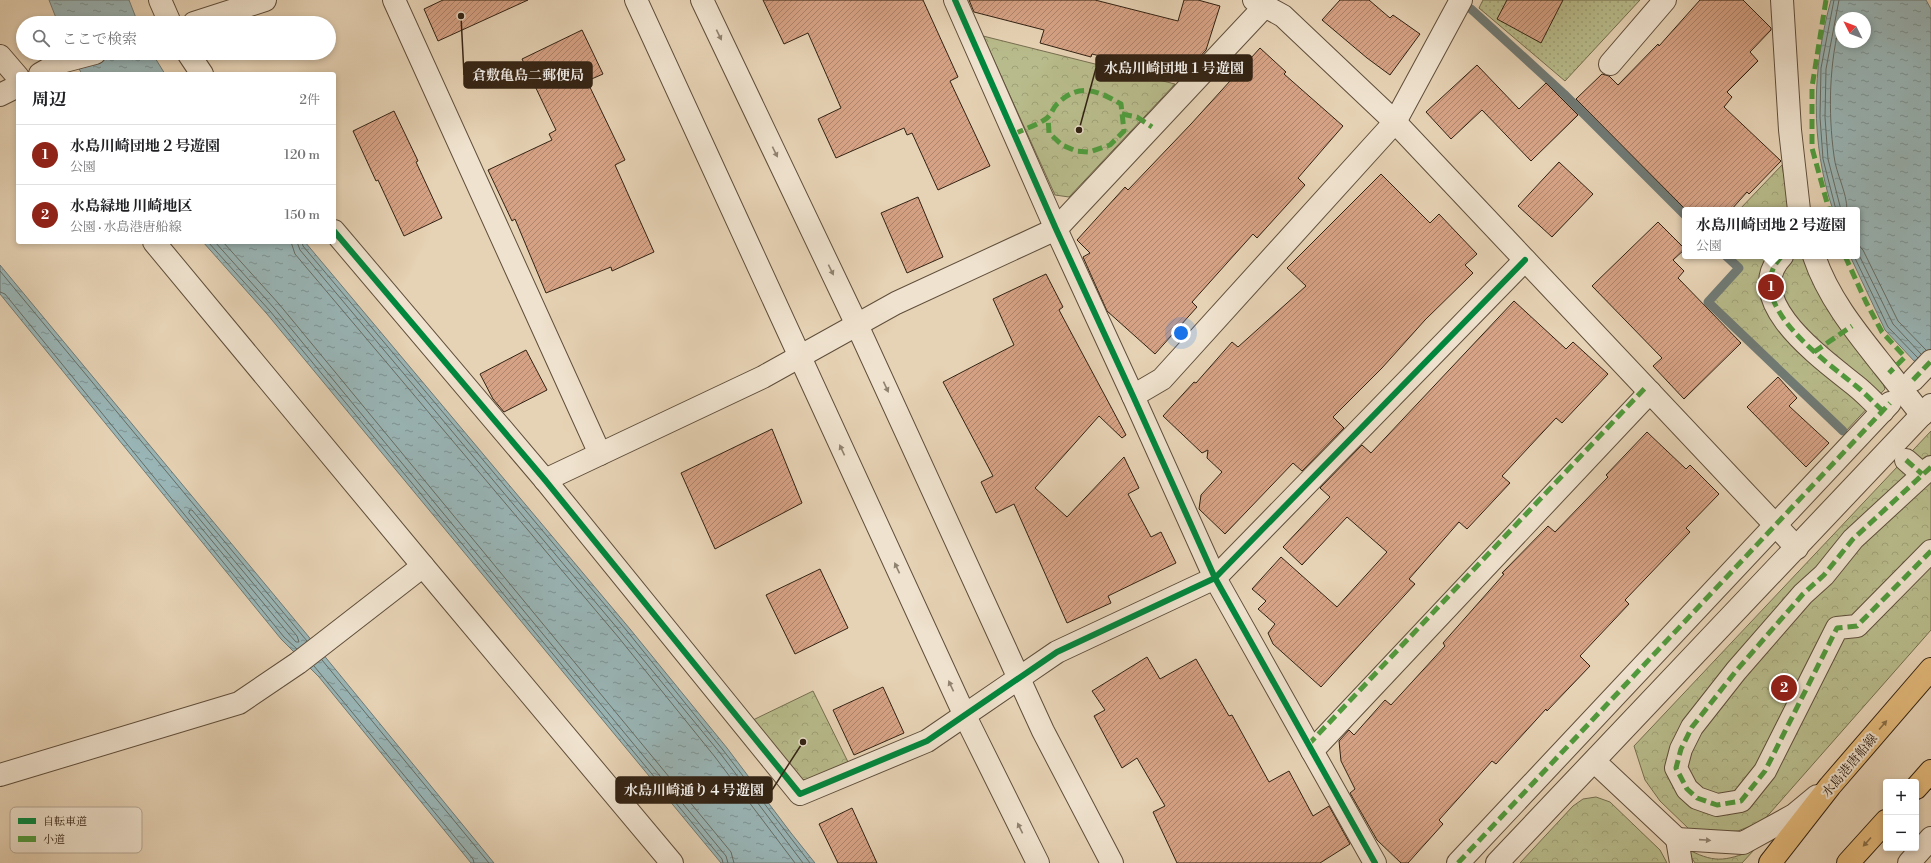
<!DOCTYPE html>
<html lang="ja">
<meta charset="utf-8">
<style>
:root{--surface:#fff;--page:#f2f2f2;--text:#202124;--muted:#757577;--line:#e0e0e0;--accent:#8f2418}
body{margin:0;font-family:"Libre Bodoni","Noto Serif JP",serif;background:var(--page);color:var(--text)}
.controls{position:absolute;right:12px;bottom:12px;display:grid;overflow:hidden;border-radius:4px;box-shadow:0 2px 6px #0003}
.controls button{width:36px;height:36px;display:grid;place-items:center;padding:0;border:0;border-bottom:1px solid var(--line);background:var(--surface);color:var(--text);font:20px sans-serif}
.compass{position:absolute;left:1835px;top:12px;width:36px;height:36px;border-radius:50%;background:var(--surface);box-shadow:0 2px 6px #0003;rotate:312deg}
.you{position:absolute;left:1181px;top:333px;width:14px;height:14px;margin:-10px;border:3px solid #fff;border-radius:50%;background:#1a73e8;box-shadow:0 0 0 6px #1a73e833}
.badge{display:grid;place-items:center;width:26px;height:26px;border-radius:50%;background:var(--accent);color:#fff;font-size:13px;font-weight:700}
.pin{position:absolute;translate:-50% -50%;border:2px solid #fff;box-shadow:0 1px 4px #0006}
.popup{position:absolute;left:1682px;top:207px;width:178px;height:52px;box-sizing:border-box;display:grid;place-content:center;border-radius:4px;background:var(--surface);filter:drop-shadow(0 1px 3px #0005);font-size:13px;white-space:nowrap;color:var(--muted)}
.popup b{font-size:15px;color:var(--text)}
.popup::after{content:'';position:absolute;left:50%;top:100%;margin-left:-8px;border:8px solid transparent;border-top-color:var(--surface)}
.list{margin:0;padding:0;list-style:none}
h2{display:flex;justify-content:space-between;align-items:center;height:52px;margin:0;padding:0 16px;font-size:17px}
h2 small{font-size:13px;font-weight:400;color:var(--muted)}
.list li{display:grid;grid-template-columns:26px 1fr auto;gap:12px;align-items:center;box-sizing:border-box;height:60px;padding:0 16px;border-top:1px solid var(--line)}
.list b{display:block;font-size:15px;white-space:nowrap}
.list p{margin:0;font-size:13px;white-space:nowrap;color:var(--muted)}
.list em{font-size:13px;font-style:normal;color:var(--muted)}
.icon{flex:none;width:22px;height:22px;fill:none;stroke:currentColor;stroke-width:2;stroke-linecap:round;stroke-linejoin:round}
.map{position:relative;flex:none;width:1931px;height:863px;overflow:hidden}
.search{position:absolute;background:var(--surface);box-shadow:0 2px 6px #0003;left:16px;top:16px;width:320px;height:44px;display:flex;align-items:center;gap:10px;box-sizing:border-box;padding:0 14px;border-radius:22px;color:var(--muted);font-size:15px}
.panel{position:absolute;background:var(--surface);box-shadow:0 2px 6px #0003;left:16px;top:72px;width:320px;height:172px;border-radius:4px}
.map>svg:first-child{display:block}
.grass{fill:url(#grass-dots);stroke:#756e4f}
.forest{fill:url(#forest-crowns);stroke:#756e4f}
.water{fill:url(#water-ripples);stroke:#707a75;fill-rule:evenodd}
.lines{fill:none;stroke-linecap:round;stroke-linejoin:round}
.shore{stroke:#666c64;stroke-width:1}
.stream{stroke:#707a75;stroke-width:9}
.building{fill:url(#building-hatch);stroke:#322213}
.minor-casing{stroke:#5f4e3b;stroke-width:24}
.major-casing{stroke:#322213;stroke-width:24}
.minor{stroke:#efe2ce;stroke-width:22}
.major{stroke:#e3b97a;stroke-width:22}
.quiet{stroke:#509b3d;stroke-width:5;stroke-dasharray:10 5;stroke-linecap:butt}
.cycleway-casing{stroke:#efe2ce;stroke-width:8}
.cycleway{stroke:#00873e;stroke-width:6}
.oneway{fill:#908270}
.oneway2{fill:#8a6e46}
.labels{text-anchor:middle;stroke-width:4;stroke-linejoin:round;paint-order:stroke}
.street-label{font-size:13px;fill:#322213;stroke:#efe2ce}
.key{fill:#efe2ce;stroke:#b6a896;stroke-width:1}
.key-label{font-size:11px;fill:#322213}
.leader{fill:none;stroke:#322213;stroke-width:1.5}
.callout-dot{fill:#322213;stroke:#efe2ce;stroke-width:1.5}
.callout{fill:#322213;stroke:#322213;stroke-width:1.5}
.callout-label{font-size:14px;text-anchor:middle;font-weight:bold;fill:#fff}
</style>
<div class="map">
<svg width="1931" height="863" viewBox="0 0 1931 863">
<defs>
<pattern id="grass-dots" width="8" height="8" patternUnits="userSpaceOnUse"><rect width="8" height="8" fill="#b8bb8b"/><path d="M2 2h.1M6 6h.1" fill="none" stroke="#9fa077" stroke-width="1.8" stroke-linecap="round"/></pattern>
<pattern id="forest-crowns" width="20" height="18" patternUnits="userSpaceOnUse"><rect width="20" height="18" fill="#b8bb8b"/><path d="M2 6a3 3 0 1 1 6 0M12 15a3 3 0 1 1 6 0" fill="none" stroke="#9fa077"/></pattern>
<pattern id="water-ripples" width="26" height="14" patternUnits="userSpaceOnUse"><rect width="26" height="14" fill="#99b5b6"/><path d="M2 4q2-2 4 0t4 0M15 11q2-2 4 0t4 0" fill="none" stroke="#7d9393"/></pattern>
<pattern id="building-hatch" width="6" height="6" patternUnits="userSpaceOnUse"><rect width="6" height="6" fill="#d6a285"/><path d="M-1 1l2-2M0 6l6-6M5 7l2-2" fill="none" stroke="#ae846c"/></pattern>
</defs>
<rect width="100%" height="100%" fill="#e6d2b4"/>
<filter id="stains"><feTurbulence type="fractalNoise" baseFrequency=".005" numOctaves="4"/><feColorMatrix values="0 0 0 0 .2 0 0 0 0 .09 0 0 0 0 .02 0 0 0 .5 -.17"/></filter>
<radialGradient id="worn" r=".72"><stop offset=".6" stop-color="#630" stop-opacity="0"/><stop offset="1" stop-color="#630" stop-opacity=".3"/></radialGradient>
<path class="grass" d="M 1483,0 L 1640,0 L 1565,81 L 1479,8 Z"/>
<g class="forest">
<path d="M 983,36 L 1175,84 L 1069,197 L 1055,195 Z"/>
<path d="M 1782,165 L 1790,210 L 1739,210 Z"/>
<path d="M 1730,256 L 1804,256 L 1827,305 L 1842,331 L 1880,374 L 1885,389 L 1846,431 L 1710,302 L 1742,268 Z"/>
<path d="M 1931,431 L 1931,630 L 1763,821 L 1738,831 L 1710,832 L 1689,829 L 1660,801 L 1645,780 L 1634,746 Z"/>
<path d="M 813,691 L 849,764 L 810,781 L 796,778 L 753,720 Z"/>
<path d="M 1596,797 L 1610,802 L 1660,850 L 1667,863 L 1520,863 L 1573,806 L 1583,799 Z"/>
<path d="M 1685,848 C 1714,863 1723,862 1754,850 L 1742,863 L 1695,863 Z"/>
</g>
<g class="water">
<path d="M 49,0 L 129,0 L 138,23 L 58,23 Z"/>
<path d="M 1831,0 L 1926,0 L 1931,9 L 1931,379 L 1885,330 L 1850,256 L 1857,256 L 1857,210 L 1833,210 C 1810,143 1812,68 1831,0 ZM 1841,18 L 1865,18 L 1865,42 L 1841,42 Z"/>
<path d="M 70,53 L 152,53 L 165,74 L 82,74 Z"/>
<path d="M 203,242 L 305,242 L 630,629 L 727,748 L 791,833 L 815,863 L 721,863 L 267,314 Z"/>
<path d="M 0,265 L 304,631 L 494,863 L 471,863 L 319,677 L 281,639 L 0,294 Z"/>
</g>
<g class="lines">
<g class="shore">
<path d="M 1834,0 L 1821,68 L 1820,117 L 1823,159 L 1836,210"/>
<path d="M 1839,0 L 1826,69 L 1825,117 L 1828,159 L 1841,210"/>
<path d="M 1841,19 C 1829,62 1828,112 1834,156 C 1836,174 1847,192 1847,210"/>
<path d="M 208,242 L 270,311 L 722,859 L 723,863"/>
<path d="M 215,242 L 274,308 L 726,856 L 728,863"/>
<path d="M 223,242 L 279,304 L 731,852 L 734,863"/>
<path d="M 291,242 L 295,254 L 619,638 L 715,757 L 795,863"/>
<path d="M 297,242 L 300,250 L 623,635 L 720,753 L 803,863"/>
<path d="M 302,242 L 303,246 L 627,631 L 723,750 L 810,863"/>
<path d="M 1857,243 L 1863,250 L 1898,321 L 1926,350"/>
<path d="M 1857,251 L 1893,324 L 1921,354"/>
<path d="M 1854,256 L 1888,327 L 1918,358"/>
<path d="M 0,271 L 307,641"/>
<path d="M 0,292 L 5,294 L 284,637 L 297,649"/>
<path d="M 190,510 L 192,510 L 297,636 L 299,642 L 296,642 L 288,633 L 189,513 Z"/>
<path d="M 322,660 L 489,863"/>
<path d="M 314,666 L 473,859 L 474,863"/>
</g>
<g class="stream">
<path d="M 1471,9 L 1564,94 L 1685,215"/>
<path d="M 1726,256 L 1739,268 L 1708,302 L 1843,431"/>
</g>
</g>
<g class="building">
<path d="M 443,0 L 528,0 L 438,41 L 424,9 Z"/>
<path d="M 763,0 L 923,0 L 958,77 L 950,81 L 990,166 L 938,190 L 912,133 L 907,135 L 904,128 L 836,158 L 818,119 L 841,108 L 808,33 L 784,44 Z"/>
<path d="M 969,0 L 1095,0 L 1178,21 L 1184,0 L 1198,0 L 1220,6 L 1206,50 L 1187,71 L 1159,63 L 1157,70 L 1092,54 L 1091,57 L 1040,43 L 1044,30 L 974,12 Z"/>
<path d="M 1340,0 L 1369,0 L 1390,18 L 1393,15 L 1420,34 L 1390,75 L 1367,58 L 1322,20 Z"/>
<path d="M 1507,0 L 1563,0 L 1541,43 L 1497,19 Z"/>
<path d="M 1700,0 L 1743,0 L 1771,28 L 1771,30 L 1750,52 L 1758,61 L 1727,92 L 1732,97 L 1724,107 L 1781,161 L 1749,194 L 1747,192 L 1731,210 L 1686,210 L 1576,99 L 1602,74 L 1609,76 L 1618,85 L 1658,44 L 1659,46 Z"/>
<path d="M 582,30 L 603,74 L 587,81 L 625,160 L 615,165 L 654,252 L 612,271 L 611,267 L 546,293 L 515,219 L 512,221 L 488,170 L 552,140 L 549,134 L 556,130 L 522,59 Z"/>
<path d="M 1260,48 L 1286,72 L 1284,74 L 1343,126 L 1298,178 L 1305,185 L 1257,238 L 1253,234 L 1192,302 L 1197,307 L 1155,354 L 1107,311 L 1083,257 L 1090,253 L 1077,240 L 1125,187 L 1128,190 L 1191,124 Z"/>
<path d="M 1477,65 L 1519,109 L 1546,83 L 1578,115 L 1531,161 L 1482,110 L 1451,139 L 1426,112 Z"/>
<path d="M 394,111 L 418,161 L 416,162 L 442,218 L 404,236 L 378,180 L 376,181 L 353,131 Z"/>
<path d="M 1559,162 L 1593,194 L 1552,237 L 1518,206 Z"/>
<path d="M 1381,174 L 1430,223 L 1439,214 L 1477,254 L 1465,265 L 1473,273 L 1425,320 L 1382,368 L 1333,417 L 1344,428 L 1302,471 L 1293,463 L 1225,534 L 1199,509 L 1201,495 L 1222,472 L 1207,458 L 1208,450 L 1202,453 L 1163,416 L 1194,382 L 1196,383 L 1232,342 L 1238,347 L 1306,286 L 1287,268 Z"/>
<path d="M 918,197 L 943,257 L 907,273 L 881,213 Z"/>
<path d="M 1658,222 L 1685,249 L 1673,260 L 1684,271 L 1678,278 L 1741,343 L 1684,399 L 1653,366 L 1662,358 L 1592,286 Z"/>
<path d="M 1046,274 L 1063,307 L 1059,310 L 1126,435 L 1122,438 L 1099,416 L 1035,488 L 1067,517 L 1124,457 L 1139,488 L 1128,494 L 1151,537 L 1161,532 L 1176,563 L 1108,596 L 1111,603 L 1067,623 L 1014,504 L 996,513 L 981,482 L 993,476 L 943,382 L 1014,345 L 993,299 Z"/>
<path d="M 1514,301 L 1566,349 L 1573,342 L 1608,374 L 1562,423 L 1556,418 L 1502,476 L 1510,483 L 1467,529 L 1459,522 L 1409,579 L 1415,584 L 1321,687 L 1273,644 L 1268,633 L 1275,624 L 1258,609 L 1266,601 L 1252,589 L 1281,557 L 1337,607 L 1387,552 L 1347,517 L 1302,565 L 1283,547 L 1330,497 L 1320,488 L 1362,445 L 1371,453 Z"/>
<path d="M 526,350 L 547,390 L 504,412 L 493,399 L 480,374 Z"/>
<path d="M 1778,377 L 1797,398 L 1789,406 L 1829,443 L 1806,467 L 1747,407 Z"/>
<path d="M 772,429 L 802,503 L 715,549 L 681,473 Z"/>
<path d="M 1647,432 L 1686,469 L 1690,465 L 1719,494 L 1686,528 L 1690,532 L 1625,600 L 1629,604 L 1580,656 L 1590,666 L 1547,711 L 1546,709 L 1496,764 L 1492,761 L 1439,820 L 1443,824 L 1408,863 L 1401,863 L 1377,840 L 1350,793 L 1355,789 L 1341,761 L 1339,741 L 1349,730 L 1354,735 L 1385,700 L 1391,705 L 1445,646 L 1443,643 L 1504,574 L 1502,573 L 1548,526 L 1555,532 L 1608,477 L 1606,475 Z"/>
<path d="M 820,569 L 848,628 L 795,654 L 766,595 Z"/>
<path d="M 1147,657 L 1160,679 L 1196,659 L 1229,716 L 1232,715 L 1269,782 L 1289,771 L 1313,816 L 1329,806 L 1350,844 L 1320,863 L 1177,863 L 1153,812 L 1165,806 L 1137,758 L 1122,768 L 1094,716 L 1105,710 L 1092,691 Z"/>
<path d="M 883,687 L 904,733 L 854,755 L 833,710 Z"/>
<path d="M 852,808 L 877,863 L 838,863 L 819,824 Z"/>
</g>
<g class="lines">
<g class="minor-casing">
<g id="minor">
<path d="M 160,0 L 170,23"/>
<path d="M 394,0 L 600,454"/>
<path d="M 636,0 L 965,716 L 1038,863"/>
<path d="M 702,0 L 857,325 L 1043,731 L 1112,863"/>
<path d="M 955,0 L 1056,229 L 1133,396 L 1215,578 L 1375,863"/>
<path d="M 1254,0 L 1283,16 L 1395,122 L 1797,548"/>
<path d="M 1782,0 L 1790,130 L 1799,210"/>
<path d="M 194,23 L 265,0"/>
<path d="M 188,53 L 202,74"/>
<path d="M 0,56 L 18,77"/>
<path d="M 1610,64 L 1665,0"/>
<path d="M 40,74 L 61,62 L 95,53"/>
<path d="M 0,95 L 18,86"/>
<path d="M 334,231 L 545,480 L 800,794 L 927,741 L 1057,652 L 1215,578 L 1525,260"/>
<path d="M 154,242 L 423,566 L 672,863"/>
<path d="M 1782,256 C 1738,301 1827,362 1856,386 C 1866,394 1874,403 1883,411"/>
<path d="M 1814,256 C 1828,298 1857,333 1884,367 C 1897,383 1909,399 1922,415"/>
<path d="M 1913,380 L 1931,361"/>
<path d="M 1133,396 L 1162,379 L 1395,122 L 1461,0"/>
<path d="M 1906,460 L 1922,474"/>
<path d="M 1931,467 L 1853,539 L 1824,575 L 1803,594 L 1736,671 L 1692,727 L 1681,749 L 1676,768 L 1687,789 L 1697,798 L 1717,805 L 1741,801 L 1765,771 L 1837,628 L 1857,626 L 1931,551"/>
<path d="M 545,480 L 763,377 L 896,303 L 1056,229 L 1265,6"/>
<path d="M 1312,751 L 1650,392"/>
<path d="M 1595,762 L 1677,839"/>
<path d="M 0,775 L 239,703 L 298,663 L 423,566"/>
<path d="M 1458,863 L 1890,403"/>
<path d="M 1497,863 L 1931,405"/>
<path d="M 1681,863 L 1677,839 L 1743,843 L 1794,815 L 1817,796"/>
<path d="M 1909,863 L 1931,838"/>
</g>
</g>
<g class="major-casing">
<g id="major">
<path d="M 1916,788 L 1931,771"/>
<path d="M 1770,863 L 1830,786 L 1931,669"/>
<path d="M 1848,863 L 1886,821"/>
</g>
</g>
<use href="#minor" class="minor"/>
<use href="#major" class="major"/>
<g class="quiet">
<path d="M 1826,0 L 1812,87 L 1812,148 L 1829,210"/>
<path d="M 1122,114 L 1137,117 L 1152,127"/>
<path d="M 1014,134 C 1024,129 1038,125 1047,118 C 1052,114 1053,107 1058,103 C 1080,82 1098,91 1121,104 L 1124,131 L 1110,145 L 1089,152 L 1076,151 L 1062,145 L 1049,133 L 1048,117"/>
<path d="M 1782,256 C 1738,301 1827,362 1856,386 C 1866,394 1874,403 1883,411"/>
<path d="M 1845,256 L 1866,302 L 1882,332 L 1905,357 L 1889,373"/>
<path d="M 1814,352 L 1852,326"/>
<path d="M 1913,380 L 1931,361"/>
<path d="M 1906,460 L 1922,474"/>
<path d="M 1931,467 L 1853,539 L 1824,575 L 1803,594 L 1736,671 L 1692,727 L 1681,749 L 1676,768 L 1687,789 L 1697,798 L 1717,805 L 1741,801 L 1765,771 L 1837,628 L 1857,626 L 1931,551"/>
<path d="M 1308,745 L 1645,388"/>
<path d="M 1458,863 L 1890,403"/>
</g>
<g class="cycleway-casing">
<g id="cycleway">
<path d="M 955,0 L 1056,229 L 1133,396 L 1215,578 L 1375,863"/>
<path d="M 334,231 L 545,480 L 800,794 L 927,741 L 1057,652 L 1215,578 L 1525,260"/>
</g>
</g>
<use href="#cycleway" class="cycleway"/>
</g>
<defs><path id="oneway-solid" d="M-6-.8H1V-3.2L6.5 0L1 3.2V.8H-6Z"/></defs>
<g class="oneway">
<use href="#oneway-solid" transform="translate(719 35) rotate(64)"/>
<use href="#oneway-solid" transform="translate(775 152) rotate(64)"/>
<use href="#oneway-solid" transform="translate(831 270) rotate(64)"/>
<use href="#oneway-solid" transform="translate(886 387) rotate(65)"/>
<use href="#oneway-solid" transform="translate(842 450) rotate(-115)"/>
<use href="#oneway-solid" transform="translate(897 568) rotate(-115)"/>
<use href="#oneway-solid" transform="translate(951 686) rotate(-115)"/>
<use href="#oneway-solid" transform="translate(1020 828) rotate(-116)"/>
<use href="#oneway-solid" transform="translate(1705 840) rotate(4)"/>
</g>
<g class="oneway2">
<use href="#oneway-solid" transform="translate(1883 725) rotate(-49)"/>
<use href="#oneway-solid" transform="translate(1867 842) rotate(132)"/>
</g>
<g class="labels">
<g class="street-label">
<text transform="translate(1849 765) rotate(-50)" y="5">水島港唐船線</text>
</g>
</g>
<rect x="10" y="807" width="132" height="46" rx="6" class="key"/>
<rect x="18" y="818" width="18" height="6" fill="#00873e"/>
<rect x="18" y="836" width="18" height="6" fill="#509b3d"/>
<g class="key-label">
<text x="43" y="825">自転車道</text>
<text x="43" y="843">小道</text>
</g>
<path class="leader" d="M1079 130L1096 68M461 16L464 75M803 742L772 790"/>
<g class="callout-dot">
<circle cx="1079" cy="130" r="4"/>
<circle cx="461" cy="16" r="4"/>
<circle cx="803" cy="742" r="4"/>
</g>
<g class="callout">
<rect x="1096" y="55" width="156" height="26" rx="4"/>
<rect x="464" y="62" width="128" height="26" rx="4"/>
<rect x="616" y="777" width="156" height="26" rx="4"/>
</g>
<g class="callout-label">
<text x="1174" y="73">水島川崎団地１号遊園</text>
<text x="528" y="80">倉敷亀島二郵便局</text>
<text x="694" y="795">水島川崎通り４号遊園</text>
</g>
<rect width="100%" height="100%" filter="url(#stains)"/>
<rect width="100%" height="100%" fill="url(#worn)"/>
</svg>
<div class="controls">
<button>+</button>
<button>−</button>
</div>
<svg class="compass" viewBox="-18 -18 36 36"><path d="M0-13l5 13h-10z" fill="#e53935"/><path d="M0 13l5-13h-10z" fill="#757577"/></svg>
<div class="you"></div>
<div class="pin badge" style="left:1771px;top:287px">1</div>
<div class="popup"><b>水島川崎団地２号遊園</b>公園</div>
<div class="pin badge" style="left:1784px;top:688px">2</div>
<div class="search"><svg class="icon" aria-label="search" viewBox="0 0 24 24"><circle cx="10" cy="10" r="6"/><path d="M15 15l6 6"/></svg>ここで検索</div>
<section class="panel">
<h2>周辺<small>2件</small></h2>
<ul class="list">
<li><span class="badge">1</span><div><b>水島川崎団地２号遊園</b><p>公園</p></div><em>120 m</em></li>
<li><span class="badge">2</span><div><b>水島緑地 川崎地区</b><p>公園 · 水島港唐船線</p></div><em>150 m</em></li>
</ul>
</section>
</div>
